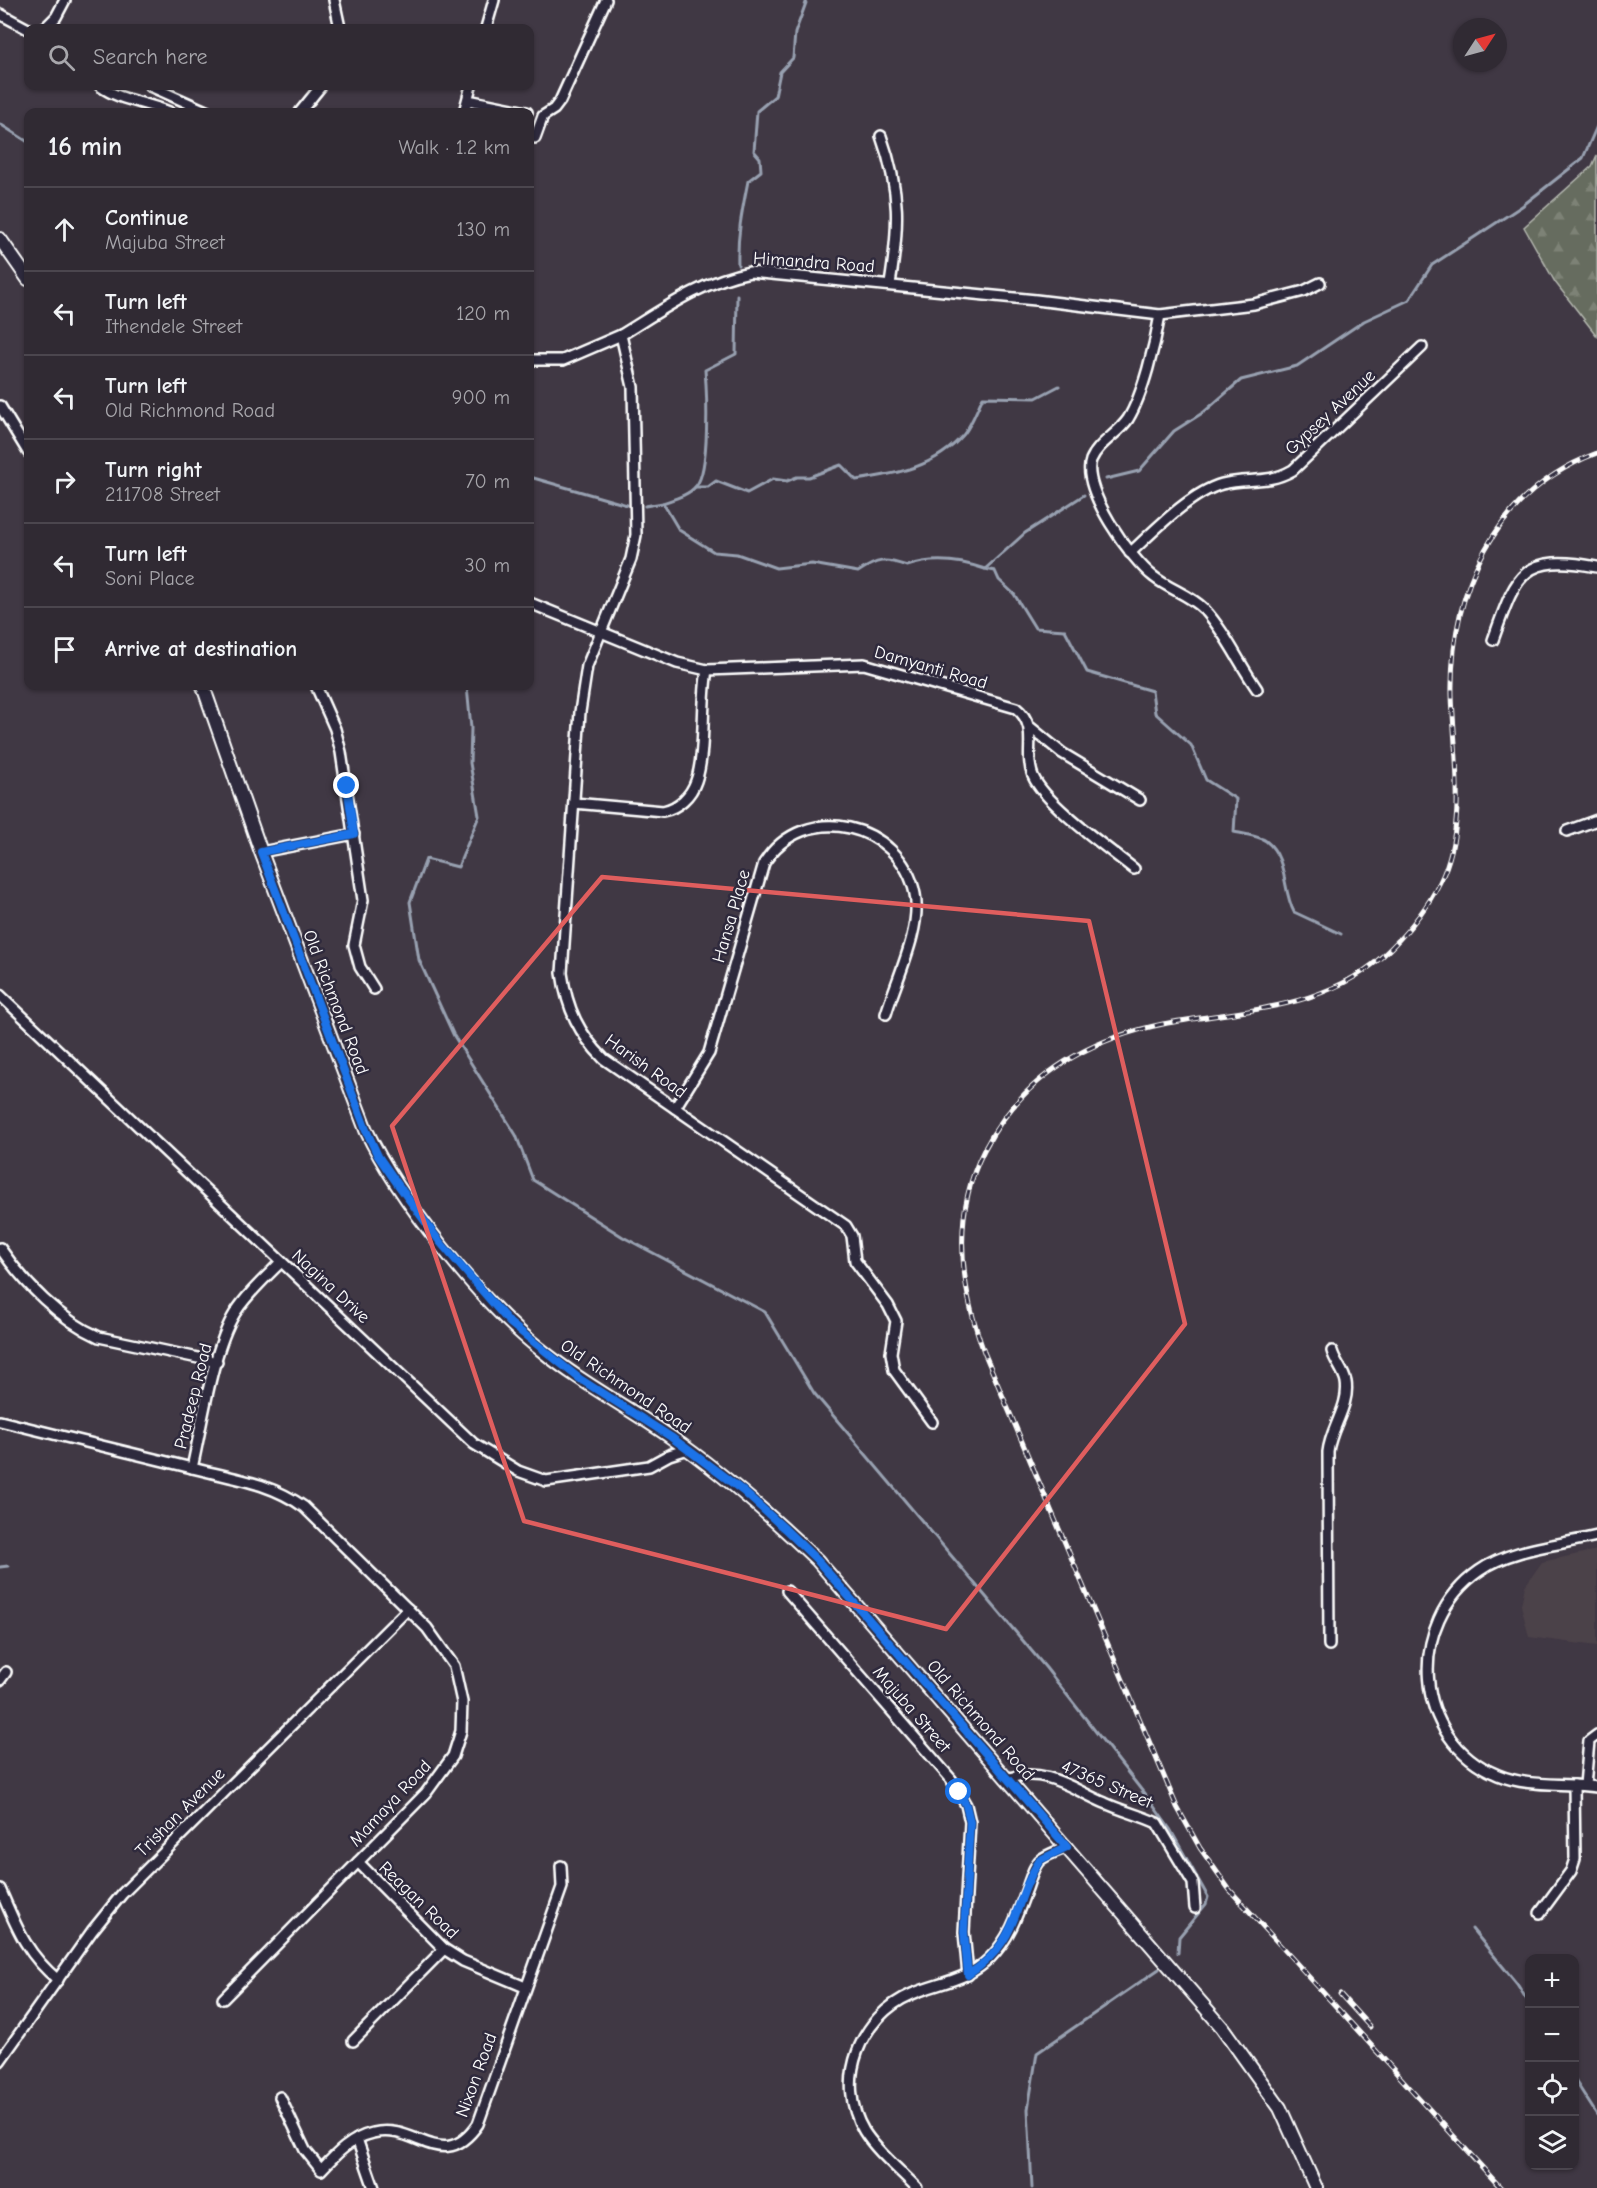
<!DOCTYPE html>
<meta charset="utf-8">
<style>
:root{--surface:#302a33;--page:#3c363f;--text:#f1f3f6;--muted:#a8a7ac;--line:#4b464e}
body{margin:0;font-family:"Comic Neue",sans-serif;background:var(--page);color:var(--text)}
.controls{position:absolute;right:18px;bottom:18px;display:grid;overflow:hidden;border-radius:12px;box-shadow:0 2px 4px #0004}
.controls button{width:54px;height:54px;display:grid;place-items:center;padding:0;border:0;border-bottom:2px solid var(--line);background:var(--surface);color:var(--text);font:30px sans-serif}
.compass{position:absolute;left:1453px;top:18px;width:54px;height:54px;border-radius:50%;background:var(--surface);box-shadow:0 2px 4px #0004;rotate:54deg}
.stop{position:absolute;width:18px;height:18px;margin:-14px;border:4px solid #1a73e8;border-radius:50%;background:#fff}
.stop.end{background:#1a73e8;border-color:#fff;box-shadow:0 2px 6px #0008}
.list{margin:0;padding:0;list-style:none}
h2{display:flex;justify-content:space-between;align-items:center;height:78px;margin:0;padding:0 24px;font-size:26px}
h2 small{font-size:20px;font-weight:400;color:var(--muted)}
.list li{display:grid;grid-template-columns:39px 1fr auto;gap:18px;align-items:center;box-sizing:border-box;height:84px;padding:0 24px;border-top:2px solid var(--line)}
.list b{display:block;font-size:22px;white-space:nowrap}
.list p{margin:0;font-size:20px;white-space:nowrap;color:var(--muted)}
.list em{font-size:20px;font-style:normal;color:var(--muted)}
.icon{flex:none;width:33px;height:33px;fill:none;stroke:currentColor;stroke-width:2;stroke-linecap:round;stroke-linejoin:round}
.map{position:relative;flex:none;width:1597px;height:2188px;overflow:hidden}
.search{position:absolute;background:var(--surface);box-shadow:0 2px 4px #0004;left:24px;top:24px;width:510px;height:66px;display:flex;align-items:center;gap:15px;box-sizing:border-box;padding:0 21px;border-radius:12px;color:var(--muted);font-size:22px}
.panel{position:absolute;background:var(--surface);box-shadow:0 2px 4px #0004;left:24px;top:108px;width:510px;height:582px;border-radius:12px}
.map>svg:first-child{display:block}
.built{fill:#4c4249}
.forest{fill:url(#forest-firs);stroke:#b2b6ae;stroke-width:1.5}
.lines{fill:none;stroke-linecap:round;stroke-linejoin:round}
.stream{stroke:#98a1b1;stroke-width:3}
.minor-casing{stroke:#fff;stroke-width:14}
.tertiary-casing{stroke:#fff;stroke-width:16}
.minor{stroke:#2f2a3d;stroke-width:9}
.tertiary{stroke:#2f2a3d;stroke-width:12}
.rail-casing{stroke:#fff;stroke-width:5}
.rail{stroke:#2f2a3d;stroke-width:3;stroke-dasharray:9;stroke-linecap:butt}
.route{stroke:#1a73e8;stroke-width:8}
.marked{fill:none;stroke:#e05e5e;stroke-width:4.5;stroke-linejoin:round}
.labels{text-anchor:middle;stroke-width:5;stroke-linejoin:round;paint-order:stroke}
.street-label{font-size:18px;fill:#fff;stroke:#2f2a3d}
</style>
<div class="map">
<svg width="1597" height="2188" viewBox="0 0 1597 2188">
<defs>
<pattern id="forest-firs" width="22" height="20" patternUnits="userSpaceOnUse" patternTransform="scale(1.5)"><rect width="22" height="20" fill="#666c5e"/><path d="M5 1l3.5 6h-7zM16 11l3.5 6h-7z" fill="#7d8276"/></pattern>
</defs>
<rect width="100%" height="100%" fill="#403844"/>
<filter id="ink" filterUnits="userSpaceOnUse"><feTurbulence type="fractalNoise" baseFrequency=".0167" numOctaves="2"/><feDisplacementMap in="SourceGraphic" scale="12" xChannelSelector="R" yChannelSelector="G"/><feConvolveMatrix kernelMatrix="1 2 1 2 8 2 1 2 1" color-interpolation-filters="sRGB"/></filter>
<g filter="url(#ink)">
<path class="built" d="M 1597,1550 L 1597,1646 L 1529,1637 L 1521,1605 L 1525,1586 L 1542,1562 Z"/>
<path class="forest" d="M 1597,155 L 1597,336 L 1555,282 L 1524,227 L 1592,166 Z"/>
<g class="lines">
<g class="stream">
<path d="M 0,124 L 28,142"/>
<path d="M 738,265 C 737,235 742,211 748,181 L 761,171 L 760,158 L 754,151 L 757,111 L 775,96 L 780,72 L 793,58 L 795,33 L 807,0"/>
<path d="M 530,477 L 627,505"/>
<path d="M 1106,479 L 1139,471 L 1174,431 L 1204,412 L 1241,380 L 1297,366 L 1364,321 L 1409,300 L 1432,265 L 1522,206 L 1583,158 L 1597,126"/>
<path d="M 695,487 L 708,487 L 716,481 L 747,493 L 773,479 L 787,481 L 797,477 L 809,477 L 841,465 L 856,480 C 897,474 936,467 964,434 C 972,424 977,409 983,397 L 1036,398 L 1059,386"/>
<path d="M 663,503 C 674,499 689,495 696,486 C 710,470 707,393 705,370 L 736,354 L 737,295"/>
<path d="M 645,506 L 663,503 L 679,530 L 714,552 L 737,554 L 776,568 L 812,564 L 858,572 C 878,559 884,558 907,566 C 933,557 959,560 985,569 L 1025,533 L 1084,495"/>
<path d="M 985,569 L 995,571 L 999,580 L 1014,594 L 1035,628 L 1065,630 L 1087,672 L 1152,691 L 1155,713 L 1191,745 L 1206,780 L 1236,799 L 1234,832 C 1244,834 1259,836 1266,841 C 1288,858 1282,890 1294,912 L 1341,934"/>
<path d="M 467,686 L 471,728 L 470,763 L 479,816 L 458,867 L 426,859 L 410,902 L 419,960 L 454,1036 L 516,1135 L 533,1180 L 623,1237 L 765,1312 L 814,1393 L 1046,1668 L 1150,1801 L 1170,1829 L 1208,1897 L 1206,1904 L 1179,1937 L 1178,1953"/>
<path d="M 0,1567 L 8,1566"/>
<path d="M 1472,1929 L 1517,1984 L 1530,2005"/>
<path d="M 1574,2079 L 1597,2115"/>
<path d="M 1032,2188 L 1028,2109 L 1037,2053 L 1159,1969"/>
</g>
<g class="minor-casing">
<g id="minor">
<path d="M 334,0 L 340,28"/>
<path d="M 0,14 L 28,29"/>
<path d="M 45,28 L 56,17 L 65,0"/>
<path d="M 486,28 L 494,0"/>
<path d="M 100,86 C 120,101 146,102 169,112"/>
<path d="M 150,86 L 208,112"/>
<path d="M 468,100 L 527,112"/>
<path d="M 300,112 L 321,86"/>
<path d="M 464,112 L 471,86"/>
<path d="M 881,136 C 901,192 899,227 890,284"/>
<path d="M 535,138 L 543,116 L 554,109 L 560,101 L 606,0"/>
<path d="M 1160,315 C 1155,344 1143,395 1128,419 C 1118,434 1098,443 1091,460 C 1081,489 1131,560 1154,577 C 1169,589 1190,595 1204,609 C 1224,630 1240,665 1257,689"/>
<path d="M 530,360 L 563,360 L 621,335"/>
<path d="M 0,406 L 28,452"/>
<path d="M 1130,553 C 1154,531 1190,493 1222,484 C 1248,477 1267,485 1293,470 L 1422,347"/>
<path d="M 530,603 L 677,663 L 707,670 L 864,664 L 1016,708 C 1040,727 1023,752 1033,776 C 1045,804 1108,848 1134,869"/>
<path d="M 1493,640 C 1516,576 1521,552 1597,567"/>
<path d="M 316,686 L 335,729 L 341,752 L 363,900 L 354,945 L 360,967 L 374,989"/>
<path d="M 1030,727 L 1062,753 L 1140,800"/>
<path d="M 574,803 L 663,811 C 678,808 691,796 696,781 C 706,753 701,703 707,670"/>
<path d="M 1567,831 L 1597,820"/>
<path d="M 261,852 L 354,834"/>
<path d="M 0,995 L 474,1444 L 518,1471 L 546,1481 L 649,1466 L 669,1455 L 688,1449"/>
<path d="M 675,1108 L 709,1053 L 764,863 C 804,799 901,823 915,894 C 922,929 896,980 886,1014"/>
<path d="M 0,1248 C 24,1283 60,1320 99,1337 L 217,1362"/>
<path d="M 0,1421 L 192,1468 C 202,1425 212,1350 235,1313 C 247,1294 265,1278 281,1262"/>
<path d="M 932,1422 L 894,1370 L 891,1353 L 896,1321 L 888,1305 L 855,1261 L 852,1236 L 846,1226 L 604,1059 C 579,1034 567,1009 562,973 L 580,712 L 587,666 L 631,559 L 636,535 L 633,387 L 621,335 C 662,310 702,281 750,272 L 1036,300 L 1160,315 L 1254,304 L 1304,291 L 1320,283"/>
<path d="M 192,1468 C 232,1478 271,1483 304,1507 L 427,1628 L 454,1666 L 462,1702 L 461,1731 L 453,1756 L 426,1793 L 223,1999"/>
<path d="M 1597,1536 C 1560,1545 1511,1548 1479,1571 C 1406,1622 1411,1739 1498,1775 C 1529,1788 1564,1782 1597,1787"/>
<path d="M 787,1591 L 951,1779 L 966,1805 L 970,1822 L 964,1932 L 968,1975"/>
<path d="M 1329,1645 L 1328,1452 C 1330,1429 1350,1406 1346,1382 C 1344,1371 1335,1362 1332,1351"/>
<path d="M 0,1680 L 6,1672"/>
<path d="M 1009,1778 C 1047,1767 1072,1789 1105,1803 C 1122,1811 1140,1815 1157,1823 L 1193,1883 L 1195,1908"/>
<path d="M 1585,1785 L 1589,1741 L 1597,1735"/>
<path d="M 358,1862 L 444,1949 L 463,1961 L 525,1987"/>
<path d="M 0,1889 C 16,1926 26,1954 58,1980"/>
<path d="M 1540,1913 L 1571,1871 L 1575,1859 L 1574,1785"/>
<path d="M 353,2041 L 444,1949"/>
<path d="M 0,2061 L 92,1931 L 122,1894 L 408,1609"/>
<path d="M 280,2097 L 305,2150 L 321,2170 C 336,2154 351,2138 373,2133 C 416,2122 443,2175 478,2124 L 562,1887 L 561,1866"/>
<path d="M 357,2139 L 374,2188"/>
<path d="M 917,2188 C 900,2170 877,2152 864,2131 C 834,2081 860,2016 912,1994 C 940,1982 967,1981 990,1958 C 1009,1939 1017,1916 1026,1891 C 1030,1881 1032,1869 1039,1861 C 1045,1855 1059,1851 1067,1847"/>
</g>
</g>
<g class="tertiary-casing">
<g id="tertiary">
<path d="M 0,239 L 28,279"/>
<path d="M 203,686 L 261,852 L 366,1130 C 398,1198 480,1302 540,1349 C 581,1383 628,1407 672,1438 C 724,1474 771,1516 817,1560 L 1222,2027 L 1280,2108 L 1316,2188"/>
</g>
</g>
<use href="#minor" class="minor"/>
<use href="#tertiary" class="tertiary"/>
<g class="rail-casing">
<g id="rail">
<path d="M 1340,1994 L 1370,2027"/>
<path d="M 1501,2188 L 1229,1889 L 1200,1848 L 1177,1807 L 984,1352 C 960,1286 951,1215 984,1150 C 1021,1079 1085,1040 1163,1024 C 1242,1009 1330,1011 1391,948 C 1410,929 1428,906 1440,882 C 1468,825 1454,756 1452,695 C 1450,591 1494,492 1597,453"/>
</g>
</g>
<use href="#rail" class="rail"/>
</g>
</g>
<g class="lines" filter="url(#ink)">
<path class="route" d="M 347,786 L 354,834 L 261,852 L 366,1130 L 378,1156 L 399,1186 L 440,1242 L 510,1323 L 580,1379 L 671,1437 L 743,1491 L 785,1529 L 817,1560 L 1067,1847 L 1040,1860 C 1010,1906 1023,1938 968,1975 L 964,1932 L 970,1822 L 966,1805 L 959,1792"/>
</g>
<path class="marked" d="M 602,877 L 1089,921 L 1185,1324 L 946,1629 L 524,1521 L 392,1126 Z"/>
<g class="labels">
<g class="street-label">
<text transform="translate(814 262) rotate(4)" y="6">Himandra Road</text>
<text transform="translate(1330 412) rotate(-43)" y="6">Gypsey Avenue</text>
<text transform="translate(931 667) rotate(16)" y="6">Damyanti Road</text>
<text transform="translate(731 916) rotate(-74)" y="6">Hansa Place</text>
<text transform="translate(336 1002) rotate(69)" y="6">Old Richmond Road</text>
<text transform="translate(646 1066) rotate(36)" y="6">Harish Road</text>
<text transform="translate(331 1286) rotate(43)" y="6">Nagina Drive</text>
<text transform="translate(626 1386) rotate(34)" y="6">Old Richmond Road</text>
<text transform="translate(193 1396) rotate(-76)" y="6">Pradeep Road</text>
<text transform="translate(912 1709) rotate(49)" y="6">Majuba Street</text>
<text transform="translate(981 1720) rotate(49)" y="6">Old Richmond Road</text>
<text transform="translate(1107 1784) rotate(23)" y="6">47365 Street</text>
<text transform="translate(390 1803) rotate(-47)" y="6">Mamaya Road</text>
<text transform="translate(180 1812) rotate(-45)" y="6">Trishan Avenue</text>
<text transform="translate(419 1900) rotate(44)" y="6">Reagan Road</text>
<text transform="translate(476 2075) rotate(-70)" y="6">Nixon Road</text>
</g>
</g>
</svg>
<div class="controls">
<button>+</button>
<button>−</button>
<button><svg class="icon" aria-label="locate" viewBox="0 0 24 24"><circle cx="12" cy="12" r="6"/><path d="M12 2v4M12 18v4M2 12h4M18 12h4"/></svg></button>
<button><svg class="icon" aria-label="layers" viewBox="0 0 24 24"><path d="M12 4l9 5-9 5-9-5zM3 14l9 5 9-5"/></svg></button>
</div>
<svg class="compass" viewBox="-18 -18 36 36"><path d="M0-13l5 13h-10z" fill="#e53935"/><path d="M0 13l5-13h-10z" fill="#a8a7ac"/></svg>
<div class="stop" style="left:959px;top:1792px"></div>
<div class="stop end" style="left:347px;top:786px"></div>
<div class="search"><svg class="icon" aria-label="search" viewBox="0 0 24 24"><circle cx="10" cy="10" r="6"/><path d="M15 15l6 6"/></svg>Search here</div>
<section class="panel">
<h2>16 min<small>Walk · 1.2 km</small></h2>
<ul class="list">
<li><svg class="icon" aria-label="ahead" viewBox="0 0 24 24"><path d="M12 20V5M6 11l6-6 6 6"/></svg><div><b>Continue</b><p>Majuba Street</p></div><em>130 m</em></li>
<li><svg class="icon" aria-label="left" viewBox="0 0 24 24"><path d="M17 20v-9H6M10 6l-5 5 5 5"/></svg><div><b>Turn left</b><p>Ithendele Street</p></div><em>120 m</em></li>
<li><svg class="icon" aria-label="left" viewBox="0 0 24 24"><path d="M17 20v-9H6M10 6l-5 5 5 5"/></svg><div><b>Turn left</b><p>Old Richmond Road</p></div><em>900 m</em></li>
<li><svg class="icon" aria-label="right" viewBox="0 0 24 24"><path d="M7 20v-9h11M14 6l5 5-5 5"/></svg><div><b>Turn right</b><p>211708 Street</p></div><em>70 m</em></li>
<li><svg class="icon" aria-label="left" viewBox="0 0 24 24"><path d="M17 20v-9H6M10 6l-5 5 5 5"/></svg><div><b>Turn left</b><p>Soni Place</p></div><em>30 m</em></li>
<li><svg class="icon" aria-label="arrive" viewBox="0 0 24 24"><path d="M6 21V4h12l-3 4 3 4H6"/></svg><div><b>Arrive at destination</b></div></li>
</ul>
</section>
</div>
